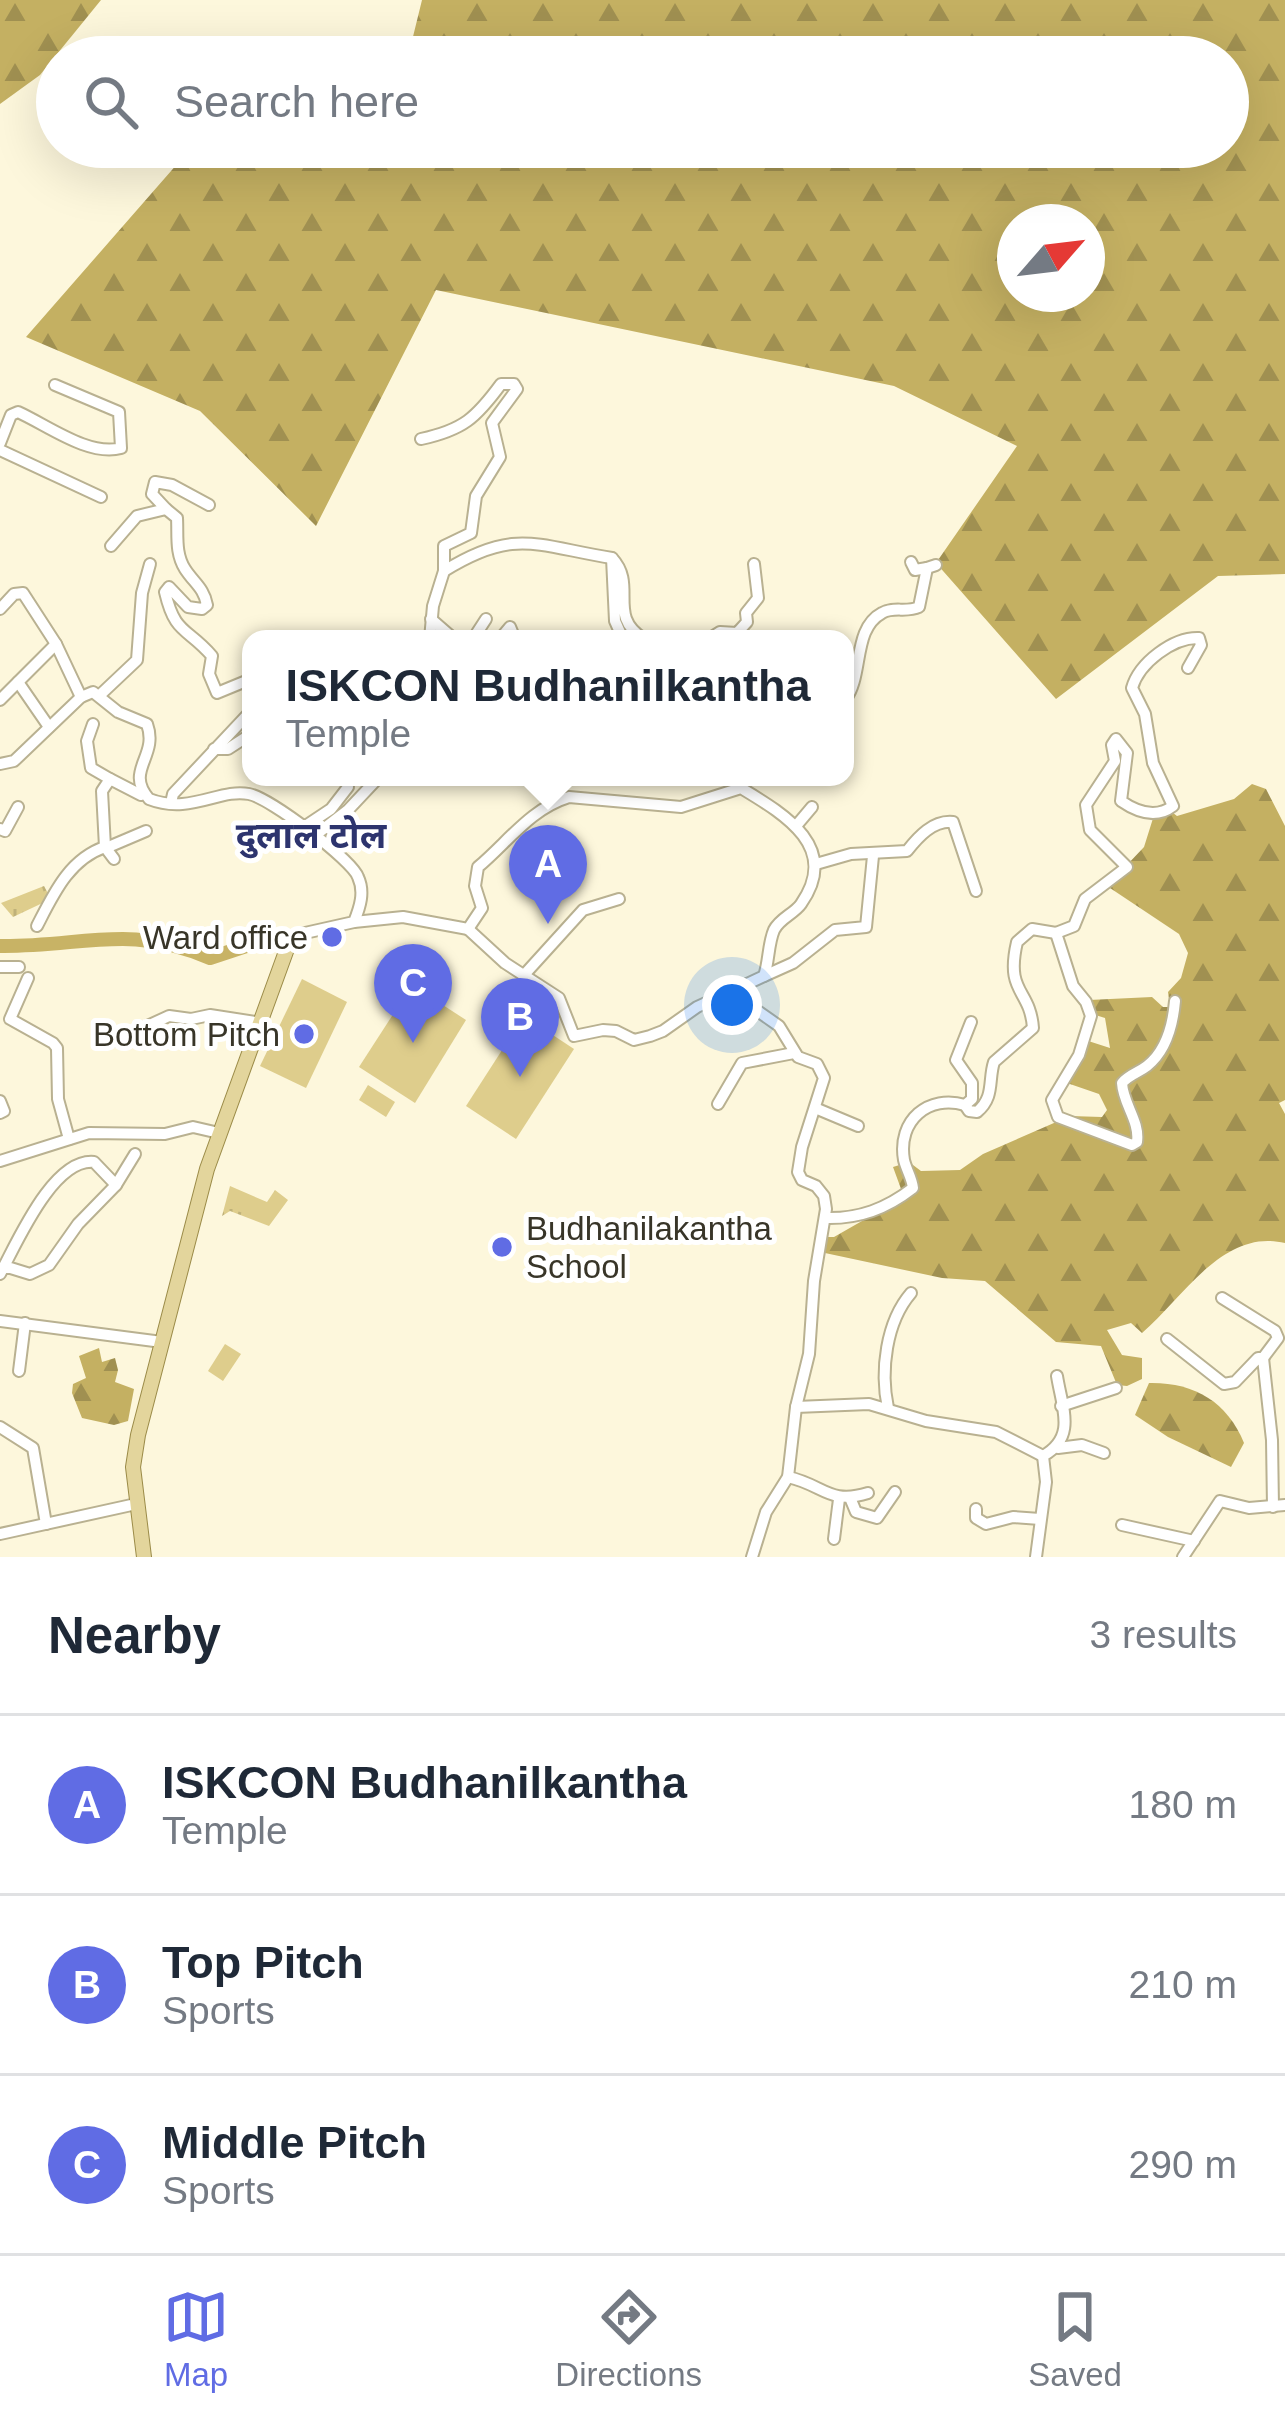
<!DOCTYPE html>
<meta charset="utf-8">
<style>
:root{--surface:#fff;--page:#f2f2f3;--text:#1f2937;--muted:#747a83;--line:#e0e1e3;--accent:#606ce4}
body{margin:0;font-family:Helvetica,"Noto Sans Devanagari",sans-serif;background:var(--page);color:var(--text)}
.compass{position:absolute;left:997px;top:204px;width:108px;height:108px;border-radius:50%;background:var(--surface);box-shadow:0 12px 48px #0002;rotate:62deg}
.you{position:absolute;left:732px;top:1005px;width:42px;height:42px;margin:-30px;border:9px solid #fff;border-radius:50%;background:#1a73e8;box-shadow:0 0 0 18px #1a73e833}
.badge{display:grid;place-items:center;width:78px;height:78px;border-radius:50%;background:var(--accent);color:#fff;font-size:39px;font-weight:700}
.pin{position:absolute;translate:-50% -99px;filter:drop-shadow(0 3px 6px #0008)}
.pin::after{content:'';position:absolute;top:63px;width:42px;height:36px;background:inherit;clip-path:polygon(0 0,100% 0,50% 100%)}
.popup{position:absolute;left:242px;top:630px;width:612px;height:156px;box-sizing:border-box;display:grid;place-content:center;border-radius:24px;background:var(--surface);filter:drop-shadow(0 3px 9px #0005);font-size:39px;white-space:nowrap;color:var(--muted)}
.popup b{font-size:45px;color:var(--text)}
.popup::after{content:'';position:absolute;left:50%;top:100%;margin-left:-24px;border:24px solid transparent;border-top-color:var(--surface)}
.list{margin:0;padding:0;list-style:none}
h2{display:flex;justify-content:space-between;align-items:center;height:156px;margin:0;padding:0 48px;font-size:51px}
h2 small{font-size:39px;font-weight:400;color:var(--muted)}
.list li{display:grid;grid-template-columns:78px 1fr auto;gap:36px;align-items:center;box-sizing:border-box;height:180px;padding:0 48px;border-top:3px solid var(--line)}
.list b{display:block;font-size:45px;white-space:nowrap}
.list p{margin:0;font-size:39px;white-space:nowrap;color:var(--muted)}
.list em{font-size:39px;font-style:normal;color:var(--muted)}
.icon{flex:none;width:66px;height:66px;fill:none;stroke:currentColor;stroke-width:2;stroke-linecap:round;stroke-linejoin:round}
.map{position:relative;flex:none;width:1285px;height:1557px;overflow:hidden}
.search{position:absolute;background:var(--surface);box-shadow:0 12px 48px #0002;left:36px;right:36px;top:36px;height:132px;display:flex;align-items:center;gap:30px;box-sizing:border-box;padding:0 42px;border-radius:66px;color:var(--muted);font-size:45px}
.sheet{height:696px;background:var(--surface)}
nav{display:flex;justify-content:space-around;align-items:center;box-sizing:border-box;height:168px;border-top:3px solid var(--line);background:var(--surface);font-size:33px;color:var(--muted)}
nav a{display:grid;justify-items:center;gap:6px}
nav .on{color:var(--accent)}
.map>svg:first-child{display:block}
.grass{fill:#decd8c}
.forest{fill:url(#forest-firs);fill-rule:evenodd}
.park{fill:url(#park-tufts)}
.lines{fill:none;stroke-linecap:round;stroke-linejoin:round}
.river{stroke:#c8b365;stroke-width:14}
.minor-casing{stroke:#b9b191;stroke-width:14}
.major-casing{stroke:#9b8b48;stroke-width:16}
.minor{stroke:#fff;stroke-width:10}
.major{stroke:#e3d59c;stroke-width:14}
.poi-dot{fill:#606ce4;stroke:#fff;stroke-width:4.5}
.labels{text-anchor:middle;stroke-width:10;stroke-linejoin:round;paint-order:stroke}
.poi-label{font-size:33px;fill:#383528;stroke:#fff;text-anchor:end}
.neighbourhood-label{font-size:36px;font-weight:bold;fill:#2d346e;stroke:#fff}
</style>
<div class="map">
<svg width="1285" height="1557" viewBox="0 0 1285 1557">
<defs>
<pattern id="forest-firs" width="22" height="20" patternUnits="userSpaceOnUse" patternTransform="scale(3)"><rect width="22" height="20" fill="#c4b062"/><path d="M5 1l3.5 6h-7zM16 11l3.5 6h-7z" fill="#a09051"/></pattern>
<pattern id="park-tufts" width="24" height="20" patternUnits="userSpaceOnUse" patternTransform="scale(3)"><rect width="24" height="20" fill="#decd8c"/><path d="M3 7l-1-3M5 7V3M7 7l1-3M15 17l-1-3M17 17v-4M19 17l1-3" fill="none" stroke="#bfb179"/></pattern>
</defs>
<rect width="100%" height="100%" fill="#fdf7dc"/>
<g class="grass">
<path d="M 302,979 L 347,1002 L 306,1088 L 260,1066 Z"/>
<path d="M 412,985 L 466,1020 L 415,1103 L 359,1067 Z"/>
<path d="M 524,1016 L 574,1049 L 516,1139 L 466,1106 Z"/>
<path d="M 368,1085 L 395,1102 L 386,1117 L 359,1100 Z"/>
<path d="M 225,1344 L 241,1354 L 223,1381 L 208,1371 Z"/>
</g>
<g class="forest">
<path d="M 0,0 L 101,0 L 40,75 L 0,104 Z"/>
<path d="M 422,0 L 1285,0 L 1285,574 L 1218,576 L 1056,699 L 936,563 L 1017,446 L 894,386 L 436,290 L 316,526 L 200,411 L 26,337 L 192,147 L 1228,147 L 1228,57 L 408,57 ZM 1015,222 L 1087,222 L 1087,294 L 1015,294 Z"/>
<path d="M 1252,784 L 1266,789 L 1285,826 L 1285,1100 L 1279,1103 L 1285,1114 L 1285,1243 C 1223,1228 1184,1297 1142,1333 L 1131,1323 L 1107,1330 L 1122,1355 L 1142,1358 L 1142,1379 L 1127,1386 L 1117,1385 L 1101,1346 L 1056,1342 L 985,1281 L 942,1278 L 825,1253 L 826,1237 L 834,1237 L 904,1197 L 893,1167 L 909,1162 L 921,1171 L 960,1170 L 983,1154 L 1070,1116 L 1102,1117 L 1107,1110 L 1099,1094 L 1067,1083 L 1060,1076 L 1076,1052 L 1079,1038 L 1110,1048 L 1105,1018 L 1089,1013 L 1089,1000 L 1152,997 L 1163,1007 L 1170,1007 L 1168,992 L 1181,978 L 1188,953 L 1179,934 L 1107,886 L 1144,847 L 1155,812 L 1168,809 L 1177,816 L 1234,799 Z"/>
<path d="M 99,1348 L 102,1362 L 115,1358 L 118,1370 L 115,1382 L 134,1389 L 128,1421 L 114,1425 L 82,1418 L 72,1393 L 73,1384 L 86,1378 L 79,1356 Z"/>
<path d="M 1149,1383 C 1193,1382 1227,1401 1244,1443 L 1231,1467 L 1168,1437 L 1135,1415 Z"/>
</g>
<g class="park">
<path d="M 44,886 L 51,899 L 13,917 L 1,903 Z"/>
<path d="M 230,1186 L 267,1202 L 275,1190 L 288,1200 L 269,1226 L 230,1211 L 222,1216 Z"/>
</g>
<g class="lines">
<path class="river" d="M 0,946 C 83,947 129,923 210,958 L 259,942"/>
<g class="minor-casing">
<g id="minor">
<path d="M 421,439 C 463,430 476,418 501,384 L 514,384 L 517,389 L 492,423 L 500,457 L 476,496 L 471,533 L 444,546 L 444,571 L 433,606 L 430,639"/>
<path d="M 0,443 L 11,415 L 18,412 C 47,425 89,457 121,448 L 119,412 L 55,385"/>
<path d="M 0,450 L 101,497"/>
<path d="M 166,509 L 152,494 L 155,482 L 172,485 L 209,505"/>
<path d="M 111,546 L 137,516 L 166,509 L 177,518 C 178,536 175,553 185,569 C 194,583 204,588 207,605 L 202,609 L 188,607 L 169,587 L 165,592 C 175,635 187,627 212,656 L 209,674 L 217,693 L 251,679"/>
<path d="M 911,562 L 915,570 L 927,568"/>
<path d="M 444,571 C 515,527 536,546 612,558"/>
<path d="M 0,609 L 14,594 L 23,593 L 56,644 L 81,697"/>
<path d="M 431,619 L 454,639"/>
<path d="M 473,639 L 486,619"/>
<path d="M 500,639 L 510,627 L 515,639"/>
<path d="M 623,639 L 615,621 L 612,558 C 638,586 606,615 644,639"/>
<path d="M 709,639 L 720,632 L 737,633 L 747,622 L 746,613 L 758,598 L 754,564"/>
<path d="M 18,682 L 49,727"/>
<path d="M 101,694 L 137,660 L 142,593 L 150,564"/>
<path d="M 0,700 L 56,644"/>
<path d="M 845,700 C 864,676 852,629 882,613 C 894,606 906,613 919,607 L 927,568 L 936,565"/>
<path d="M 93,724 L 87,741 L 91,768 L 110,779"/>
<path d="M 214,749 L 228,749 L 251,734"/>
<path d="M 0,764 L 14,761 L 81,697 L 93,692 L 118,712 L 147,724 C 159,757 124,770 149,799 C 190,815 220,788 249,794 C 270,798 352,860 358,877 C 365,892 360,907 354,922 L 296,935 L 289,939 L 288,946"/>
<path d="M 548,777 L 546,785 L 555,801"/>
<path d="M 171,803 L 173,794 L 251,711"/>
<path d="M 796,826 L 812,807"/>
<path d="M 304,827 L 331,809 L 348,787"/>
<path d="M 0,829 L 5,831 L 18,807"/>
<path d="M 313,837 L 348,810 L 379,777"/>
<path d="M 106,848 L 146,831"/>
<path d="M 114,859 L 105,847 L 102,791 L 110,779 L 141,795"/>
<path d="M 816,864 L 851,854 L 907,851 C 918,837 933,820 953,822 L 976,891"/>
<path d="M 354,922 L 403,917 L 468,929 L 482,908 L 475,886 L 478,867 C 508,842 530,809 569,797 L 681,807 L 741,788 C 784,814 841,847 801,904 C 794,914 780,918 774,930 C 768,944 769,962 764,976 L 747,984 L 745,995 L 752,1007 L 779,1026 L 798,1057 L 817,1064 L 824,1078 L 802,1147 L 798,1172 L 802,1180 L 816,1186 L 824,1196 L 826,1209 L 814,1281 L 809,1354 L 796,1407 L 788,1477 L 766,1512 L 752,1557"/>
<path d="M 37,926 C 53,895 69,859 105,847"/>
<path d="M 468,929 L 505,963 L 559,998 L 574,1036 L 603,1030 L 616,1031 L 634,1040 L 650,1036 L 663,1031 L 697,1007 L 747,984"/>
<path d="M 0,967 L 19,967"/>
<path d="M 524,975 L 583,910 L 619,899"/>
<path d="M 764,976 L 793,963 L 835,930 L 866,927 L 873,856"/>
<path d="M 28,978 L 10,1019 L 53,1043 L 57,1048 L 58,1099 L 69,1139"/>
<path d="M 1175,1001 C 1173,1024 1166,1051 1147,1066 C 1138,1073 1130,1074 1122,1083 C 1123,1104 1140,1121 1137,1142 L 1132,1145 L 1058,1117 L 1052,1100 L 1079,1055 L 1091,1016 L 1086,1002 L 1073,986 L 1056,933 L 1074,926 L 1085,899 L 1127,867 L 1090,830 L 1086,805 L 1115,761 L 1112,745 L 1116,739 L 1127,753 L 1121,801 C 1137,812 1156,819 1173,806 L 1153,763 L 1145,714 L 1132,688 C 1139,663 1173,637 1199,638 L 1201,645 L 1188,668"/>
<path d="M 115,1041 L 169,1016 L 191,1019 L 210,1015 L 262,1023"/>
<path d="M 0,1101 L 4,1111 L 0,1113"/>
<path d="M 718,1104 L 742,1063 L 794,1053"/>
<path d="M 965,1105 L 969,1111 L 977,1112 C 995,1097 988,1080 994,1062 L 1033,1028 C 1030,988 1005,994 1017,942 L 1032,929 L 1056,933"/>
<path d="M 815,1108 L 858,1126"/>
<path d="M 0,1161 L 89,1133 L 165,1134 L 193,1127 L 219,1133"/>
<path d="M 116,1185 L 135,1154"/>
<path d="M 825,1218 C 859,1219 886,1209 913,1188 C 912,1178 906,1169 904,1160 C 897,1120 929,1094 965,1105 L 972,1099 L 972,1083 L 956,1060 L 971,1022"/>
<path d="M 0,1274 C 17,1243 53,1158 94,1162 L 116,1185 L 78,1224 L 49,1265 L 30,1274 L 4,1266"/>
<path d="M 1222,1298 L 1275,1331 L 1278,1338 L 1263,1358"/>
<path d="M 0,1321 L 162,1342"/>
<path d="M 1167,1339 L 1224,1384 L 1235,1382 L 1258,1358 L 1263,1358 L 1272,1440 L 1273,1507"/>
<path d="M 19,1371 L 25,1323"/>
<path d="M 1061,1406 L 1116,1388"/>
<path d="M 796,1407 L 869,1404 L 926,1421 L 996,1432 L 1043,1456"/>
<path d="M 888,1408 C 880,1371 886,1322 911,1293"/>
<path d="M 0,1427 L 33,1448 L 46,1524"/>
<path d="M 1058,1448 L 1082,1445 L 1104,1453"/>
<path d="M 788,1477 C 824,1485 829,1505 868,1493"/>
<path d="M 851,1500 L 856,1512 L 877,1518 L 895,1492"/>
<path d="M 976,1509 L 976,1518 L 986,1524 L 1013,1517 L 1040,1519"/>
<path d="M 1122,1525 L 1194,1541"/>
<path d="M 0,1534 L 136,1504"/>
<path d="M 834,1539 L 839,1499"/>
<path d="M 1036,1557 L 1046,1482 L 1043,1456 C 1077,1437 1062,1408 1057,1376"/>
<path d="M 1183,1557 L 1220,1501 L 1249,1508 L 1285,1505"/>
</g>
</g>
<g class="major-casing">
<path id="major" d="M 144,1557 L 133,1467 L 138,1435 L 207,1169 L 288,946"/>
</g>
<use href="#minor" class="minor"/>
<use href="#major" class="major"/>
</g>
<g class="poi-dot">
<circle cx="332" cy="937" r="12"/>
<circle cx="304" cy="1034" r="12"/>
<circle cx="502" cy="1247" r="12"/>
</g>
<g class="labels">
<g class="poi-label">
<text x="308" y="949">Ward office</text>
<text x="280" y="1046">Bottom Pitch</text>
<text x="526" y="1240" text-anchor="start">Budhanilakantha<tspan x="526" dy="38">School</tspan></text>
</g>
<g class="neighbourhood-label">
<text x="311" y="848">दुलाल टोल</text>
</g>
</g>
</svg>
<svg class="compass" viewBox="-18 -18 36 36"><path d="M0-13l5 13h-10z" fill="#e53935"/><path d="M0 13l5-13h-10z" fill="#747a83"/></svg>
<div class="you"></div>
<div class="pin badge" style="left:548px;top:924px">A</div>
<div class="popup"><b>ISKCON Budhanilkantha</b>Temple</div>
<div class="pin badge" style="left:520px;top:1077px">B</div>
<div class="pin badge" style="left:413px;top:1043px">C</div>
<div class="search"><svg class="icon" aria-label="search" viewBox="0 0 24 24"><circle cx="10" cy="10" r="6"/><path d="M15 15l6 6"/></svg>Search here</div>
</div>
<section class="sheet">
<h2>Nearby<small>3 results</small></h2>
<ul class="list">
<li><span class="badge">A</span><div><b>ISKCON Budhanilkantha</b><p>Temple</p></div><em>180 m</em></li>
<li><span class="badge">B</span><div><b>Top Pitch</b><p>Sports</p></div><em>210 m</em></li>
<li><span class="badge">C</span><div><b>Middle Pitch</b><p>Sports</p></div><em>290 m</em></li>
</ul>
</section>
<nav>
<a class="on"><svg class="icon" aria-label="map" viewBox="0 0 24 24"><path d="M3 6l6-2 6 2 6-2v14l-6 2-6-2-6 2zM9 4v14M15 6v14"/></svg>Map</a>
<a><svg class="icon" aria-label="directions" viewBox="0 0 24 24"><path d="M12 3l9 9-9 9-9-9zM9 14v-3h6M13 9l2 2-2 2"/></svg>Directions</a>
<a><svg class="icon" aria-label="saved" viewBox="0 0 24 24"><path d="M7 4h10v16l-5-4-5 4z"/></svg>Saved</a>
</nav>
